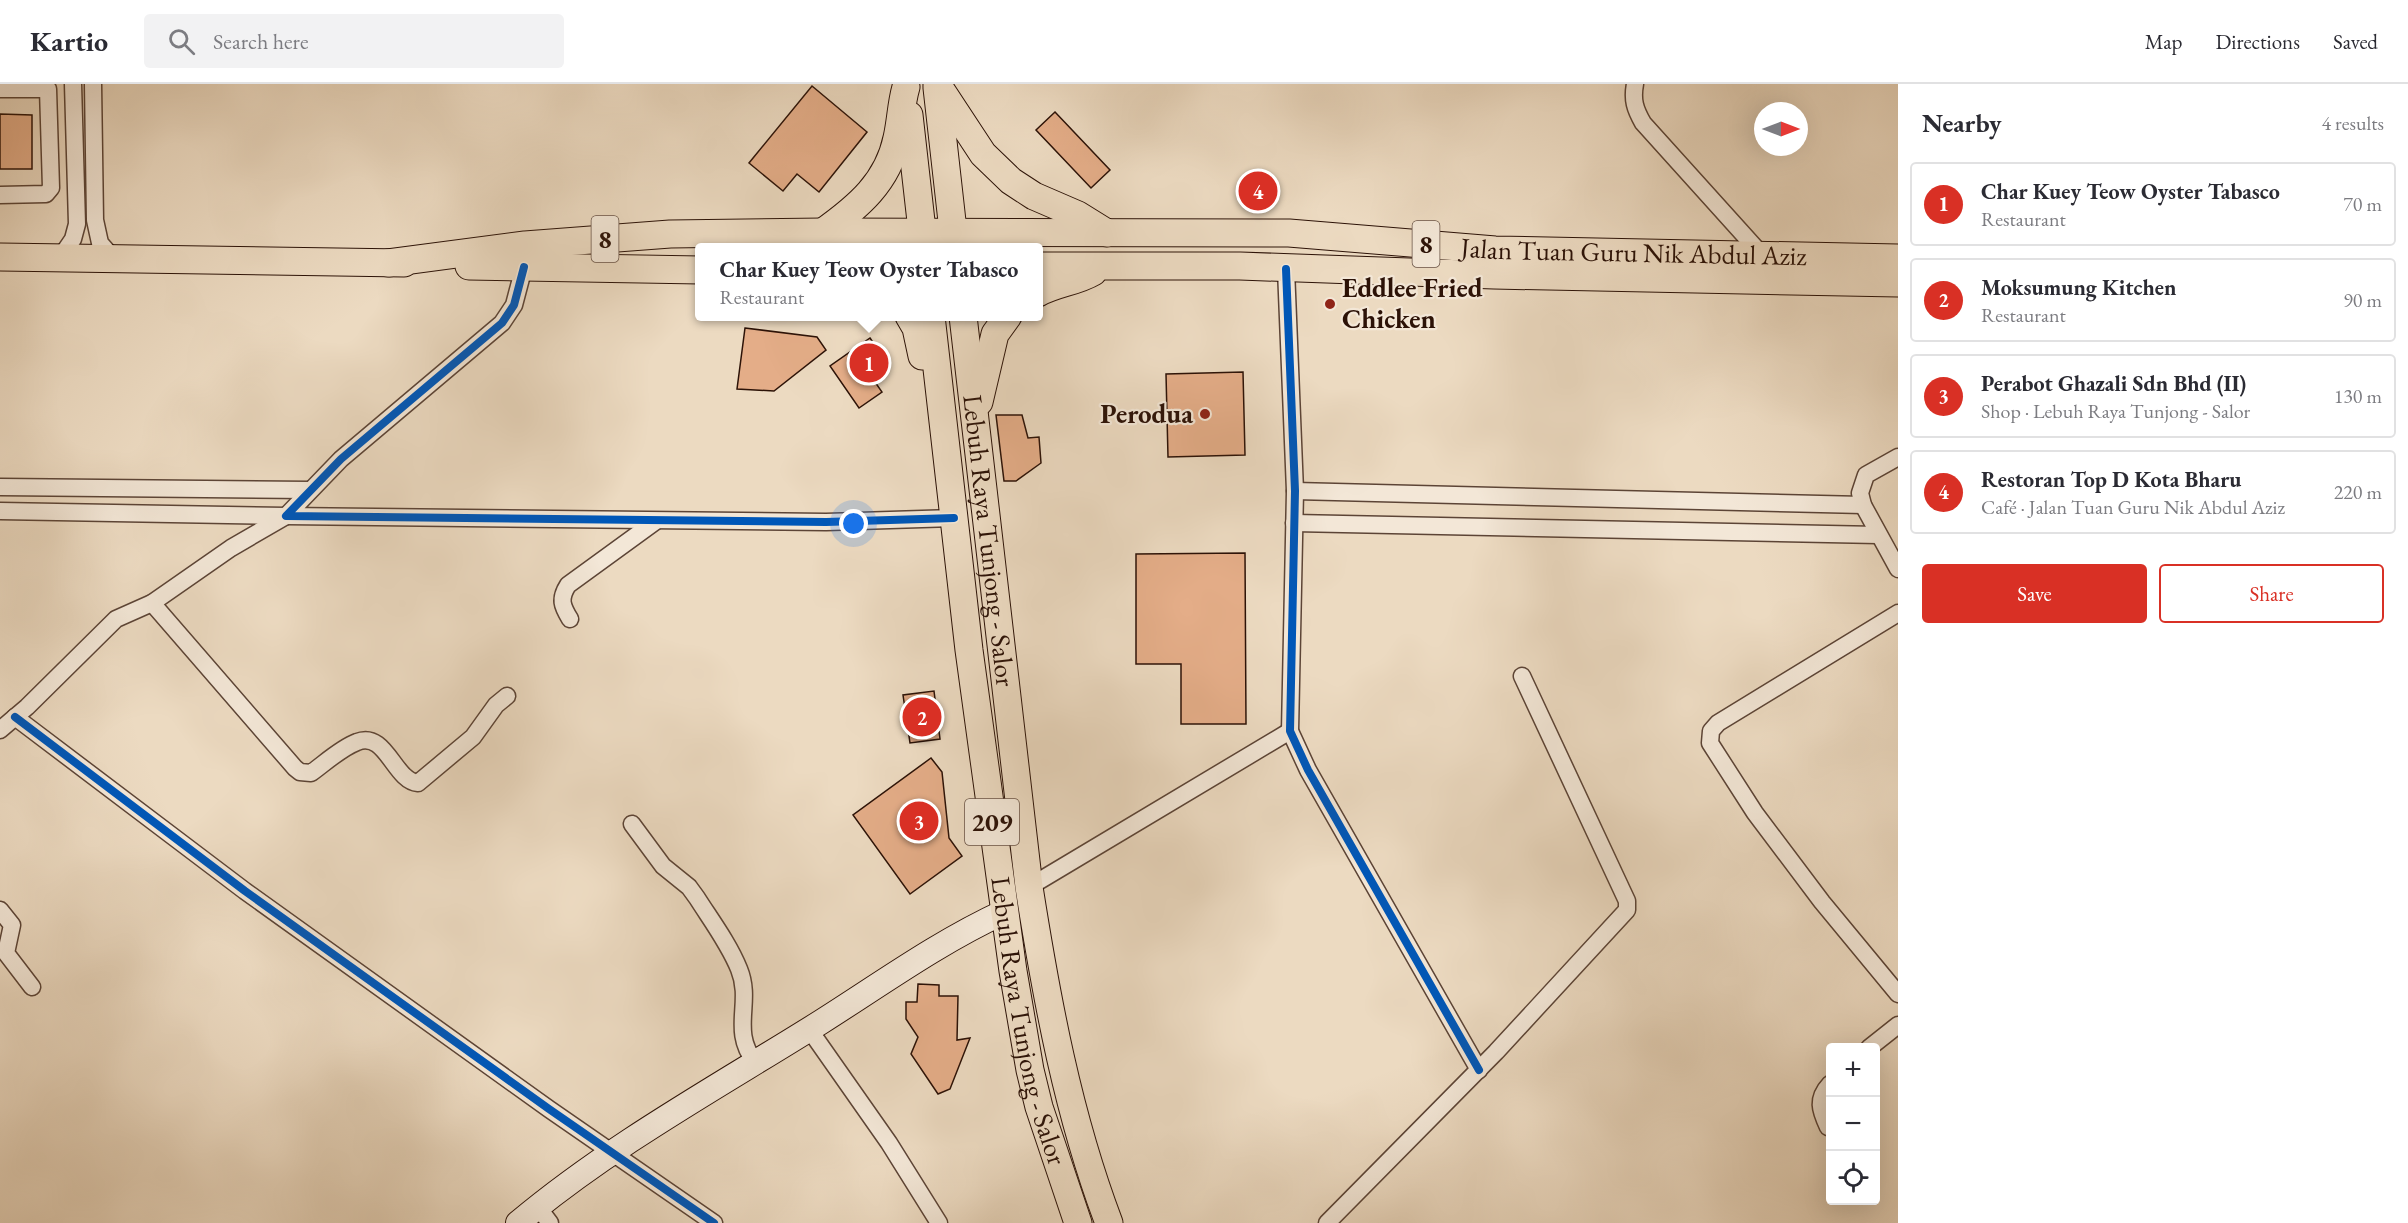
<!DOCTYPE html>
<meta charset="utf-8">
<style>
:root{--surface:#fff;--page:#f2f2f3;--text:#2b2b33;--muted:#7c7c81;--line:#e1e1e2;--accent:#d93025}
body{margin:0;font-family:"EB Garamond",serif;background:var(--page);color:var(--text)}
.controls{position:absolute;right:18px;bottom:18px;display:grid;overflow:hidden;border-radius:6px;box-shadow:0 6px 24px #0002}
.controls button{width:54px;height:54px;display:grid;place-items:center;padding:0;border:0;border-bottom:2px solid var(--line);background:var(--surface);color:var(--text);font:30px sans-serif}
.compass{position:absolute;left:1754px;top:18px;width:54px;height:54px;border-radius:50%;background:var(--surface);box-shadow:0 6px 24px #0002;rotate:90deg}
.you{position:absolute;left:854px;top:440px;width:21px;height:21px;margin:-15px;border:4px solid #fff;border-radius:50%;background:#1a73e8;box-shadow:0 0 0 9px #1a73e833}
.badge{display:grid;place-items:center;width:39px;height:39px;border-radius:50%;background:var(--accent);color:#fff;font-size:20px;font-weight:700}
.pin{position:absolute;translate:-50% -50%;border:3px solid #fff;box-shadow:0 2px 6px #0006}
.popup{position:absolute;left:695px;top:159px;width:348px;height:78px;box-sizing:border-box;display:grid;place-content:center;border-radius:6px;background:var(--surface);filter:drop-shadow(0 2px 4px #0005);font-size:20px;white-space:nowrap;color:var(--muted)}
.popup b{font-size:22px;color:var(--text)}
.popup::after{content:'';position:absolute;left:50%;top:100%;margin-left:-12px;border:12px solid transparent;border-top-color:var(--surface)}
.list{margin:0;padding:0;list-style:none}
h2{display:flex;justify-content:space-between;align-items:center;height:78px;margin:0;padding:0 24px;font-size:26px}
h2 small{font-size:20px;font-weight:400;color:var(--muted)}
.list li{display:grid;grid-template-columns:39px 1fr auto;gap:18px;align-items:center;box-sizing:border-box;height:84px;margin:0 12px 12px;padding:0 12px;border:2px solid var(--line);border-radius:6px}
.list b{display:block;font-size:22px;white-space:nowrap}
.list p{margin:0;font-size:20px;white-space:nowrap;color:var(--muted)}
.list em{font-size:20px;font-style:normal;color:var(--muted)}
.actions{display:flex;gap:12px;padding:18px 24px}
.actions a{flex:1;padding:14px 0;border:2px solid var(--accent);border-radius:6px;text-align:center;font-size:21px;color:var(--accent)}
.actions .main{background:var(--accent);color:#fff}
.icon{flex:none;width:33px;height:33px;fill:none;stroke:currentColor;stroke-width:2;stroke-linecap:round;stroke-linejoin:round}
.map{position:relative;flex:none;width:1898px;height:1139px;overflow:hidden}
header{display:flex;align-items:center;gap:36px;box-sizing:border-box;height:84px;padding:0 30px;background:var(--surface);border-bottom:2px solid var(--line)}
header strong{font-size:28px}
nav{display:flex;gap:33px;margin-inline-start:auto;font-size:21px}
.search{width:420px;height:54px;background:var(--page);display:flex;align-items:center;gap:15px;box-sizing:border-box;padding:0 21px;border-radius:6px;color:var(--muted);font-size:22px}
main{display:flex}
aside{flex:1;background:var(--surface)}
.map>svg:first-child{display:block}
.building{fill:#e4ad88;stroke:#2c1207;stroke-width:1.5}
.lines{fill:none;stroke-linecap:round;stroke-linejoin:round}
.street-casing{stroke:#5c4436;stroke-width:19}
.secondary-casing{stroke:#2c1207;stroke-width:26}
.primary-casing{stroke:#2c1207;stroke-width:29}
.street{stroke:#f3e7d7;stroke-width:16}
.secondary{stroke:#f3e7d7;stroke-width:24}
.primary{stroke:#ecdac1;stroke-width:27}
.cycleway-casing{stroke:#f3e7d7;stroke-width:11}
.cycleway{stroke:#0057b8;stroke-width:8}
.poi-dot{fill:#8f2418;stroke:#f3e7d7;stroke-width:2}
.labels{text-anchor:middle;stroke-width:4.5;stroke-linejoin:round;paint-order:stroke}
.shield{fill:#f3e7d7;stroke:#685245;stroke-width:1.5}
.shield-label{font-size:26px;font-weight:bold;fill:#2c1207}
.street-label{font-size:27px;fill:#2c1207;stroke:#f3e7d7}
.poi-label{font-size:27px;font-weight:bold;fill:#2c1207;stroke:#f3e7d7;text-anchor:start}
</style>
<header>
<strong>Kartio</strong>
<div class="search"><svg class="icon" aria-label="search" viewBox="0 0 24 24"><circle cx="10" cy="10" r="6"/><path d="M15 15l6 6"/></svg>Search here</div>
<nav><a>Map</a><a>Directions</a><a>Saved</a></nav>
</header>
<main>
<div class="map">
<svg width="1898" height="1139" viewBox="0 0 1898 1139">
<rect width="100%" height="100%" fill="#ecdac1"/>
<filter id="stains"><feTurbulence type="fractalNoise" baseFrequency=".00333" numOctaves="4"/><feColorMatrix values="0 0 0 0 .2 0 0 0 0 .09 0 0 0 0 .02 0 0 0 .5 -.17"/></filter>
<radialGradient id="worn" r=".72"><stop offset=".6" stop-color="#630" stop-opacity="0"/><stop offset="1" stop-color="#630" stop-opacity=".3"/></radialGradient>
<g class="building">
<path d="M 812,2 L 867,48 L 819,108 L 797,90 L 783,107 L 749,79 Z"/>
<path d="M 1055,28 L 1110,86 L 1091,104 L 1036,46 Z"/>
<path d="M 0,30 L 32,31 L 32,85 L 0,85 Z"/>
<path d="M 745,244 L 817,253 L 826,266 L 774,307 L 737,305 Z"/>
<path d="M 870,254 L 885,276 L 868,288 L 882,308 L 859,324 L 830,282 Z"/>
<path d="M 1243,288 L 1245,371 L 1168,373 L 1166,290 Z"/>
<path d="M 996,331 L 1022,331 L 1028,354 L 1039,353 L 1041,379 L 1016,397 L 1004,397 Z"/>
<path d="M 1245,469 L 1246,640 L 1181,640 L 1181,580 L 1136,580 L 1136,470 Z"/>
<path d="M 934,607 L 940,655 L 910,659 L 903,611 Z"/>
<path d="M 931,674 L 942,688 L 949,754 L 962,772 L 910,810 L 853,731 Z"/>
<path d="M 918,900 L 939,901 L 939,912 L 958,912 L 957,956 L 970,954 L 950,1005 L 938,1010 L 911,970 L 918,953 L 906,935 L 906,918 L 917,918 Z"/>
</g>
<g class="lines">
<g class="street-casing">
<g id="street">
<path d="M 93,0 L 95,136 L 100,159 L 113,174"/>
<path d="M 1635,0 C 1632,16 1635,25 1643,39 L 1763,172"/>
<path d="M 0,5 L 48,5 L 51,104 L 46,110 L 0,111"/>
<path d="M 60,174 L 73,155 L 77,140 L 73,0"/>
<path d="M 524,183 L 514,221 L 502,239 L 341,375 L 286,432 L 826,438 L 954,434"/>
<path d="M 1286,185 L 1295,407 L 1290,647 L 1308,686 L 1479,986"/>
<path d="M 1898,373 L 1866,391 L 1860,409 L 1863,421 L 1898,485"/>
<path d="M 0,403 L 310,406"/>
<path d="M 1295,407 L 1863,421"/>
<path d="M 0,427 L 286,432"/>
<path d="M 1294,439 L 1878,451"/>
<path d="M 152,519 L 295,684 L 300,688 L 311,689 C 325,679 341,664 357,658 C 386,646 394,697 418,699 L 473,653 L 496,621 L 507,612"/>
<path d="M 1898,529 L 1718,639 L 1711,647 L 1710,659 L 1755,729 L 1822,818 L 1898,910"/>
<path d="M 570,535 C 562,522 559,515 568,501 L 656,437"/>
<path d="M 15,633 L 245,807 L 549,1025 L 714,1139"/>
<path d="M 0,646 L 27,623 L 116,535 L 152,519 L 231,464 L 286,432"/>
<path d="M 632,740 L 663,782 L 689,803 L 697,814 C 711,836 729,860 739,885 C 753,919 730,946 755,978"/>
<path d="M 1029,803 L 1290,647"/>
<path d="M 0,826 L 12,841 L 6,869 L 32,903"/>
<path d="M 809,945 L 889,1059 L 939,1139"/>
<path d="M 1869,964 L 1898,941"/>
<path d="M 1828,1043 C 1820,1026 1816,1015 1830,1000"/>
<path d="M 538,1123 L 550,1139"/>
<path d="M 1327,1139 L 1496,968 L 1627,826 L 1627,817 L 1522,592"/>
</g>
</g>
<g class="secondary-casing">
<path id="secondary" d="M 518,1139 C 611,1061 719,1002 821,938 C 881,900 939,858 1004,828"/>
</g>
<g class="primary-casing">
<g id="primary">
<path d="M 937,0 L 983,70 L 1011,97 L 1034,112 L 1078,131 L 1107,149"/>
<path d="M 937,4 L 955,164"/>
<path d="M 909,31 L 924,164"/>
<path d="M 823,148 C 858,123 888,98 897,54 C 901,37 901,20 906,3"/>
<path d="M 0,173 L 404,179"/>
<path id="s1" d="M 388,179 L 525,161 L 670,150 L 823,148 L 1289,149 L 1495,166 L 1898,174"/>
<path d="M 469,182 L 700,186"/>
<path d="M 1038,182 L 1240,182 L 1494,191 L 1898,199"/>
<path d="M 1038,209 C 1056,199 1076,198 1093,188"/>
<path d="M 909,232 L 916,244 L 922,272"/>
<path id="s2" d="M 931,232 L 969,566 L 1013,887 L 1030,986 L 1039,1023 L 1078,1139"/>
<path id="s3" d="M 963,232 L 1029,803 C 1047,917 1068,1031 1109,1139"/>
<path d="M 979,318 L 995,250 L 1008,232"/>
</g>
</g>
<use href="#street" class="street"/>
<use href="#secondary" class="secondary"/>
<use href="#primary" class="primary"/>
<g class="cycleway-casing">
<g id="cycleway">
<path d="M 524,183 L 514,221 L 502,239 L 341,375 L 286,432 L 826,438 L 954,434"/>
<path d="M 1286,185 L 1295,407 L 1290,647 L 1308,686 L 1479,986"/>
<path d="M 15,633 L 245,807 L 549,1025 L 714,1139"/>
</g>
</g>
<use href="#cycleway" class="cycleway"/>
</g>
<g class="poi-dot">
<circle cx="1330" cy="220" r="6"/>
<circle cx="1205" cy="330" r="6"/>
</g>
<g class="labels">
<g class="shield">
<rect x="591.5" y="132" width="27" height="46" rx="4.5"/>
<rect x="1412.5" y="137" width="27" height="46" rx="4.5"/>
<rect x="965" y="715" width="54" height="46" rx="4.5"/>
</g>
<g class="shield-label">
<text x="605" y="164">8</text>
<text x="1426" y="169">8</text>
<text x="992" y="747">209</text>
</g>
<g class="street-label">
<text dy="9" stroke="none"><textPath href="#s1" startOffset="1248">Jalan Tuan Guru Nik Abdul Aziz</textPath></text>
<text dy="9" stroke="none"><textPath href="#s3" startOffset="226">Lebuh Raya Tunjong - Salor</textPath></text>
<text dy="9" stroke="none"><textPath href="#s2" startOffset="712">Lebuh Raya Tunjong - Salor</textPath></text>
</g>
<g class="poi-label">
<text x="1342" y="213">Eddlee Fried<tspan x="1342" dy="31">Chicken</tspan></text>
<text x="1193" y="339" text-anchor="end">Perodua</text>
</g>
</g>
<rect width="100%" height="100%" filter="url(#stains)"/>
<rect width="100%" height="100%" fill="url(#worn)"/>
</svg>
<div class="controls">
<button>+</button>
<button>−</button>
<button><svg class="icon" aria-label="locate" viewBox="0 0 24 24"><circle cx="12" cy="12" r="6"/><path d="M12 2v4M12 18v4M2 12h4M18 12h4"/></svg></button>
</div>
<svg class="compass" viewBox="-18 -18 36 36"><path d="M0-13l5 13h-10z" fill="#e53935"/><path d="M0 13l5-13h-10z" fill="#7c7c81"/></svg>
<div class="you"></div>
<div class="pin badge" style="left:869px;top:279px">1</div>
<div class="popup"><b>Char Kuey Teow Oyster Tabasco</b>Restaurant</div>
<div class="pin badge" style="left:922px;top:633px">2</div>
<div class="pin badge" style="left:919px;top:737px">3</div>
<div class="pin badge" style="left:1258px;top:107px">4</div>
</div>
<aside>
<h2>Nearby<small>4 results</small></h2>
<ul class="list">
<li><span class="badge">1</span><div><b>Char Kuey Teow Oyster Tabasco</b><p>Restaurant</p></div><em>70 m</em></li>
<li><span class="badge">2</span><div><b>Moksumung Kitchen</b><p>Restaurant</p></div><em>90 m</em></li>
<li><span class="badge">3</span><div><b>Perabot Ghazali Sdn Bhd (II)</b><p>Shop · Lebuh Raya Tunjong - Salor</p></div><em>130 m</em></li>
<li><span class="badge">4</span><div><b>Restoran Top D Kota Bharu</b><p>Café · Jalan Tuan Guru Nik Abdul Aziz</p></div><em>220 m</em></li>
</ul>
<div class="actions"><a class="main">Save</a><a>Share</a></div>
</aside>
</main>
